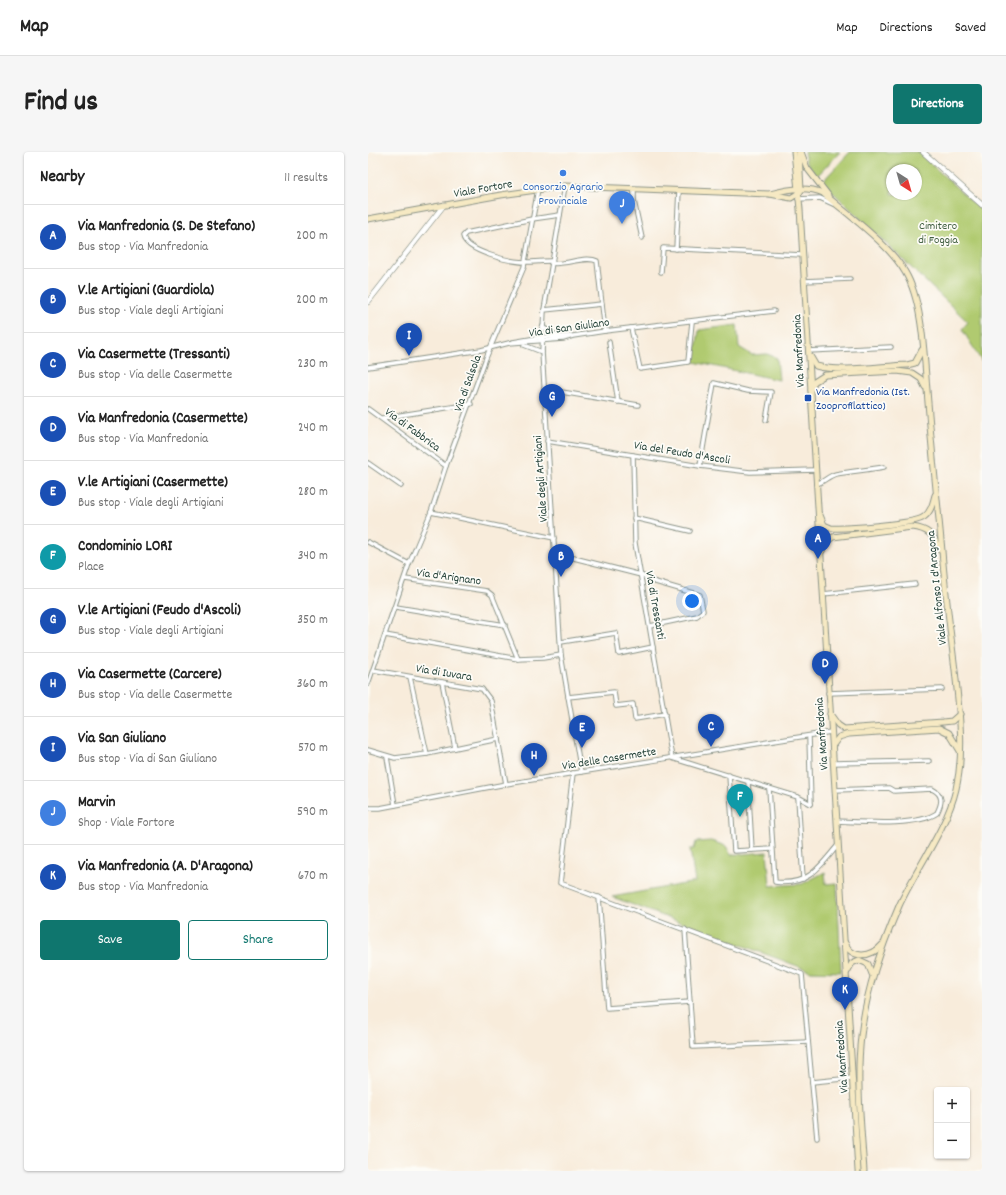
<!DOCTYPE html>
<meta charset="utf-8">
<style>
:root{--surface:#fff;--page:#f6f6f6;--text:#222;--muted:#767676;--line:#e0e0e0;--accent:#0f766e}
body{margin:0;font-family:Dekko,sans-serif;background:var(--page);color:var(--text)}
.controls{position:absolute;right:12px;bottom:12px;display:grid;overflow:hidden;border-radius:4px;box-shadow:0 1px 3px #0004}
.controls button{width:36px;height:36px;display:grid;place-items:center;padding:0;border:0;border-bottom:1px solid var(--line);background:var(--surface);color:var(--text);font:20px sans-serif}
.compass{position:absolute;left:518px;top:12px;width:36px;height:36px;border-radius:50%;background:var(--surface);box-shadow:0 1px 3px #0004;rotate:143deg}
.you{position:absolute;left:324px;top:449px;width:14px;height:14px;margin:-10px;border:3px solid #fff;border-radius:50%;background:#1a73e8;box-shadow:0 0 0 6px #1a73e833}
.badge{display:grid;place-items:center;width:26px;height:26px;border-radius:50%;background:var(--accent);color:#fff;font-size:13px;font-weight:700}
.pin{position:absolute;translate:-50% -33px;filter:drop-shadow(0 1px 2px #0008)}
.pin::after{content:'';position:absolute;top:21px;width:14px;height:12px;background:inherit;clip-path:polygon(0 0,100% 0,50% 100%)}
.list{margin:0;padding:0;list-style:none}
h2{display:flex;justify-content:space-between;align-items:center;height:52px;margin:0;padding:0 16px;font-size:17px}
h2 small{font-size:13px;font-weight:400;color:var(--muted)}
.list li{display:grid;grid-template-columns:26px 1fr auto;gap:12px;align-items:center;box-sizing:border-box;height:64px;padding:0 16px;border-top:1px solid var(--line)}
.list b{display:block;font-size:15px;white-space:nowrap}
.list p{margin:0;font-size:13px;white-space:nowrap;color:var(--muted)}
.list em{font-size:13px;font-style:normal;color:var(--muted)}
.actions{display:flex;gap:8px;padding:12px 16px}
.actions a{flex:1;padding:9px 0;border:1px solid var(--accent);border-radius:4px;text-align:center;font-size:14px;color:var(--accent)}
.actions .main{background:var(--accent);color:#fff}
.map{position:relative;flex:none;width:614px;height:1019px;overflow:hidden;border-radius:4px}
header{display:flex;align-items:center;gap:24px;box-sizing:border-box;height:56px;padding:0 20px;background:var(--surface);border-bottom:1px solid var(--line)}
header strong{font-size:19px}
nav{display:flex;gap:22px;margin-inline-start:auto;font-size:14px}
.intro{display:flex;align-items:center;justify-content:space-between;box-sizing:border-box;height:96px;padding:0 24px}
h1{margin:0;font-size:28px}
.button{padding:10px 18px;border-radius:4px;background:var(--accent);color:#fff;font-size:14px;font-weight:700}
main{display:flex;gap:24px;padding:0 24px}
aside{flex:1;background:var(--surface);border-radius:4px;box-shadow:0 1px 3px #0004}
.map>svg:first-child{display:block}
.green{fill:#b0ca70;stroke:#688452;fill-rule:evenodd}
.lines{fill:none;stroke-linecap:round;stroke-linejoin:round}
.minor-casing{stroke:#8c9488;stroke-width:5.5}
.tertiary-casing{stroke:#8c9488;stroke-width:6}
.secondary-casing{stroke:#8c9488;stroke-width:7}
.minor{stroke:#fff;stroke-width:3.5}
.tertiary{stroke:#fff;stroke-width:4.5}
.secondary{stroke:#f6e9c3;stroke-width:5}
.shop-dot{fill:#3f7fe0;stroke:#fdfcf7;stroke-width:1.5}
.transit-dot{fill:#1a4fb4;stroke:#fdfcf7;stroke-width:1.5}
.labels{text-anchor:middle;stroke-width:3.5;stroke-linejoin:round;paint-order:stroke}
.shop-label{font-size:12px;fill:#366cbe;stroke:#fdfcf7}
.street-label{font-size:12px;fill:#1f3d34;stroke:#fdfcf7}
.park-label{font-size:12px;fill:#436043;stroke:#fdfcf7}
.transit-label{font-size:12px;fill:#164399;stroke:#fdfcf7;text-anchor:start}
</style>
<header>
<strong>Map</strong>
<nav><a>Map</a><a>Directions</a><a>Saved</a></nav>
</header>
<div class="intro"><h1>Find us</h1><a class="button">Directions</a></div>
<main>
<aside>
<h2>Nearby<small>11 results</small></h2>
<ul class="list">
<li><span class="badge" style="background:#1a4fb4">A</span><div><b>Via Manfredonia (S. De Stefano)</b><p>Bus stop · Via Manfredonia</p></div><em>200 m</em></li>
<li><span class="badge" style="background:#1a4fb4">B</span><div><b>V.le Artigiani (Guardiola)</b><p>Bus stop · Viale degli Artigiani</p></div><em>200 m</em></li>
<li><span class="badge" style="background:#1a4fb4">C</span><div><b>Via Casermette (Tressanti)</b><p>Bus stop · Via delle Casermette</p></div><em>230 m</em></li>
<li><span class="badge" style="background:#1a4fb4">D</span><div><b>Via Manfredonia (Casermette)</b><p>Bus stop · Via Manfredonia</p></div><em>240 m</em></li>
<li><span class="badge" style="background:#1a4fb4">E</span><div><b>V.le Artigiani (Casermette)</b><p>Bus stop · Viale degli Artigiani</p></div><em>280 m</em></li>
<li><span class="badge" style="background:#0f9aa8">F</span><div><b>Condominio LORI</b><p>Place</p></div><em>340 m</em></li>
<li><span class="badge" style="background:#1a4fb4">G</span><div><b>V.le Artigiani (Feudo d'Ascoli)</b><p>Bus stop · Viale degli Artigiani</p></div><em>350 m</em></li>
<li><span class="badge" style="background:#1a4fb4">H</span><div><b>Via Casermette (Carcere)</b><p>Bus stop · Via delle Casermette</p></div><em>360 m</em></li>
<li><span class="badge" style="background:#1a4fb4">I</span><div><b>Via San Giuliano</b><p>Bus stop · Via di San Giuliano</p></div><em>570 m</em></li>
<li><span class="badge" style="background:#3f7fe0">J</span><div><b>Marvin</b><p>Shop · Viale Fortore</p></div><em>590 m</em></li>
<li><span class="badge" style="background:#1a4fb4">K</span><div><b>Via Manfredonia (A. D'Aragona)</b><p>Bus stop · Via Manfredonia</p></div><em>670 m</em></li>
</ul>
<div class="actions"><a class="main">Save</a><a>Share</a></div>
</aside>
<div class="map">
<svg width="614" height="1019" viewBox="0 0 614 1019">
<rect width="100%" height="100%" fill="#fdfcf7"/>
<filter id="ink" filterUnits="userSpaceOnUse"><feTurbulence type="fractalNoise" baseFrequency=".025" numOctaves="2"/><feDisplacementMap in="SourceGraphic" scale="8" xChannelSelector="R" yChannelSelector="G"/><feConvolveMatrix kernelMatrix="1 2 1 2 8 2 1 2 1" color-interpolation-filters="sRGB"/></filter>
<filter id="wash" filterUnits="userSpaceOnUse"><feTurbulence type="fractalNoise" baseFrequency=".012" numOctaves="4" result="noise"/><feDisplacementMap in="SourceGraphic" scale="16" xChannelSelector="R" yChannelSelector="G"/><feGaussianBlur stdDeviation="0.9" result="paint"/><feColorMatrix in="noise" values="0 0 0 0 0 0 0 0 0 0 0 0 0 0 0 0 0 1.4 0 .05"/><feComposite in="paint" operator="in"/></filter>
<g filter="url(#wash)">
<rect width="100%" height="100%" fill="#f8ecdb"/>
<g class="green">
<path d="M 436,0 L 472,0 L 449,24 L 438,10 Z"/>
<path d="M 482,0 L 550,0 L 614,59 L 614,210 L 594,177 L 600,170 L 454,30 ZM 524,18 L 548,18 L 548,42 L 524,42 Z"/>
<path d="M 369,173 L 371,195 L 384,203 L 399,202 L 409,206 L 411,228 L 326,210 L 331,178 Z"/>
<path d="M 343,689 L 358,694 L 363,703 L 399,700 L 402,734 L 434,732 L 457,720 L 458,732 L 469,731 L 473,820 L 443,819 L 244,745 L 327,730 L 322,697 L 326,697 L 328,690 Z"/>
</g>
</g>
<g filter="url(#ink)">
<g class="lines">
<g class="minor-casing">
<g id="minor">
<path d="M 197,34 L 176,158 L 174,200 L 193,503 L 213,620"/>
<path d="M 266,37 L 266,49 L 274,86"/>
<path d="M 430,47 L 452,46 L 465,52"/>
<path d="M 308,97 L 311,39"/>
<path d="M 183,109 C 175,109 167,110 158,110 C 143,110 98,100 95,84 L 98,81 L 164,67 L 192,63"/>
<path d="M 183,111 C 196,114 218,103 229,109 L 237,179"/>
<path d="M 293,120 L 295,96 L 434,103"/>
<path d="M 436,129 L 482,127"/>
<path d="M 176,158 L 234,152"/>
<path d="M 174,175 L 188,183"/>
<path d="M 263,176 L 272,217 L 320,210 L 324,170"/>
<path d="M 145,190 L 174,185 L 202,184"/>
<path d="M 241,190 L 250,250"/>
<path d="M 156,193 L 174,200"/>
<path d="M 440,199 L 523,195"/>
<path d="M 0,215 L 113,198 L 141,191 L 195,187 L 205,184 L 237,179 L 406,159"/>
<path d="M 176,237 L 270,253"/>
<path d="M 0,257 L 78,314"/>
<path d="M 14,266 L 103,252"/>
<path d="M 179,289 L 332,314 L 382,320 L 447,318"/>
<path d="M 265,303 L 267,391 L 304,606 L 430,645 L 443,652"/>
<path d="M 0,311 L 33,334"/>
<path d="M 332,314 L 346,231 L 380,239 L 403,240 L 398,268"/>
<path d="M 448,332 C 456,330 460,324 468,322 C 483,319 500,318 516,315"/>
<path d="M 63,360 L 186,386"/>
<path d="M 266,366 L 322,379"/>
<path d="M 0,390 L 41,412"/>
<path d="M 186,401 L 273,423 L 284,429 L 332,443 L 335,459 L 329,464 L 282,474"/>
<path d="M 37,427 L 119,439 L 124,443 L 150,507"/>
<path d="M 455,442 L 547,432"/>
<path d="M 28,455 L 137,473"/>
<path d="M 17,483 L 150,507 L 175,506 L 193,503"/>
<path d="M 193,490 L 248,481 L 251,502 L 285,495"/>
<path d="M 5,518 L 114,537 L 123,549 L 138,632"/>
<path d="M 42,525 L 59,602"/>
<path d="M 74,530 L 87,596"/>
<path d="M 0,532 L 41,412 L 63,360 L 78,314 L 118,206 L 156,115 L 170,37"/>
<path d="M 460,541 L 574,537"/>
<path d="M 200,545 L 246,540 L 248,554 L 265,552 L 267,567 L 297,562"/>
<path d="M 441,584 L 443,652"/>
<path d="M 0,598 L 27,606 L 59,602 L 130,587"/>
<path d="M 19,605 L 27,653"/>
<path d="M 465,611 L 561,609"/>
<path d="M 205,621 L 192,731 L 434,822 L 449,986"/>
<path d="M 361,623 L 366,699 L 404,697"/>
<path d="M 380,629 L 384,698"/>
<path d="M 401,636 L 407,730 C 440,734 451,716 470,693"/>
<path d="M 467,638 L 521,636 L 526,639 L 564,637 C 576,643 574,651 569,661 C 549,675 493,670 469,669"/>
<path d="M 430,645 L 435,727"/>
<path d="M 0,656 L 12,656 L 138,632 L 463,580"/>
<path d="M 231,745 L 239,856 L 322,850"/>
<path d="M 317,777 L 325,895 L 440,890"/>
<path d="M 444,930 L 484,926"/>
</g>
</g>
<g class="tertiary-casing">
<g id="tertiary">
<path d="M 555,0 L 614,53"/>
<path d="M 0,150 L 76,53"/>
</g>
</g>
<g class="secondary-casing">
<g id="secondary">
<path d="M 426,0 L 432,57 L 490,1019"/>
<path d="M 433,0 L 439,16 L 460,43"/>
<path d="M 431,1 L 433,38"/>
<path d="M 402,42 C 419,37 439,34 455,41 C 480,63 521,92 537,120 C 555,150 556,203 559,238 C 563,291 569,345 574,399 C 577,438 582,478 587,518 C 591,558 597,598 588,637 C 579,676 548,717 531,754 C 513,796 498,838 493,884 C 488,928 493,974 496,1019"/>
<path d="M 0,67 L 133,43 L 197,34 L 402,42 L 423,46 L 432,40"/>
<path d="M 441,202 L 448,214 C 474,221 512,214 539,213 L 547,211 L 554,198"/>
<path d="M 443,238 L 446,230 L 457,223 L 529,219 L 544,221 L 553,227 L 557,235"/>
<path d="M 452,363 L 456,373 L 463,376 C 476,377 548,372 556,365 C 563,360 565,351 567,343"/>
<path d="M 454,399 L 457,391 L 465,385 L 544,375 C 561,377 565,383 572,398"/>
<path d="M 462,562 L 470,573 L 476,577 L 575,570 L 584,569 L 592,562"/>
<path d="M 465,593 L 471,585 L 481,582 L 571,576 L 581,581 L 592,599"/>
<path d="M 477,791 C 484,808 504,805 514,793"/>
<path d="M 479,820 L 484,811 L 491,808 L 500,812 L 504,822"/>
</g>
</g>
<use href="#minor" class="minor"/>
<use href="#tertiary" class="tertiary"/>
<use href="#secondary" class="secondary"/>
</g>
</g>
<circle class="shop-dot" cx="195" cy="21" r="4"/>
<rect class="transit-dot" x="436" y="242" width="8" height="8" rx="2"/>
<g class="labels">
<g class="shop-label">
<text x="195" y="38">Consorzio Agrario<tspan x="195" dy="14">Provinciale</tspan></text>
</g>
<g class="street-label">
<text transform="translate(115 36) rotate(-10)" y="4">Viale Fortore</text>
<text transform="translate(201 175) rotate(-8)" y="4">Via di San Giuliano</text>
<text transform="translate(430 199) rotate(-93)" y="4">Via Manfredonia</text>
<text transform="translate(99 231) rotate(-70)" y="4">Via di Salsola</text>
<text transform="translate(45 277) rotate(36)" y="4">Via di Fabbrica</text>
<text transform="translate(314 300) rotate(9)" y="4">Via del Feudo d'Ascoli</text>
<text transform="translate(172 327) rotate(-94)" y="4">Viale degli Artigiani</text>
<text transform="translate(81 424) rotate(8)" y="4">Via d'Arignano</text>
<text transform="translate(568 436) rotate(-96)" y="4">Viale Alfonso I d'Aragona</text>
<text transform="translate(288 453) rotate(80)" y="4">Via di Tressanti</text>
<text transform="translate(76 520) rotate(9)" y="4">Via di Iuvara</text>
<text transform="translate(453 582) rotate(-94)" y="4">Via Manfredonia</text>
<text transform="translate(241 606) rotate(-9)" y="4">Via delle Casermette</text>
<text transform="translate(473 905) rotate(-94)" y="4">Via Manfredonia</text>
</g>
<g class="park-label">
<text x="570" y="77">Cimitero<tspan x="570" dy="14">di Foggia</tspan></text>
</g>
<g class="transit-label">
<text x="448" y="243">Via Manfredonia (Ist.<tspan x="448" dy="14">Zooprofilattico)</tspan></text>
</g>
</g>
</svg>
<div class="controls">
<button>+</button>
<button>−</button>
</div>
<svg class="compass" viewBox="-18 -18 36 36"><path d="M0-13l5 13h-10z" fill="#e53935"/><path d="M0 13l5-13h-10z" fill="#767676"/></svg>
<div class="you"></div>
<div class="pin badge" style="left:450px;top:407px;background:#1a4fb4">A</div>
<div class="pin badge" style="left:193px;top:425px;background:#1a4fb4">B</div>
<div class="pin badge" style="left:343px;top:595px;background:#1a4fb4">C</div>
<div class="pin badge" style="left:457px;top:532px;background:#1a4fb4">D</div>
<div class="pin badge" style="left:214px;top:596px;background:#1a4fb4">E</div>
<div class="pin badge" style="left:372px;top:665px;background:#0f9aa8">F</div>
<div class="pin badge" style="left:184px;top:265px;background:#1a4fb4">G</div>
<div class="pin badge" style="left:166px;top:624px;background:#1a4fb4">H</div>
<div class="pin badge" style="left:41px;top:204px;background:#1a4fb4">I</div>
<div class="pin badge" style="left:254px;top:72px;background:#3f7fe0">J</div>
<div class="pin badge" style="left:477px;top:858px;background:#1a4fb4">K</div>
</div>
</main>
